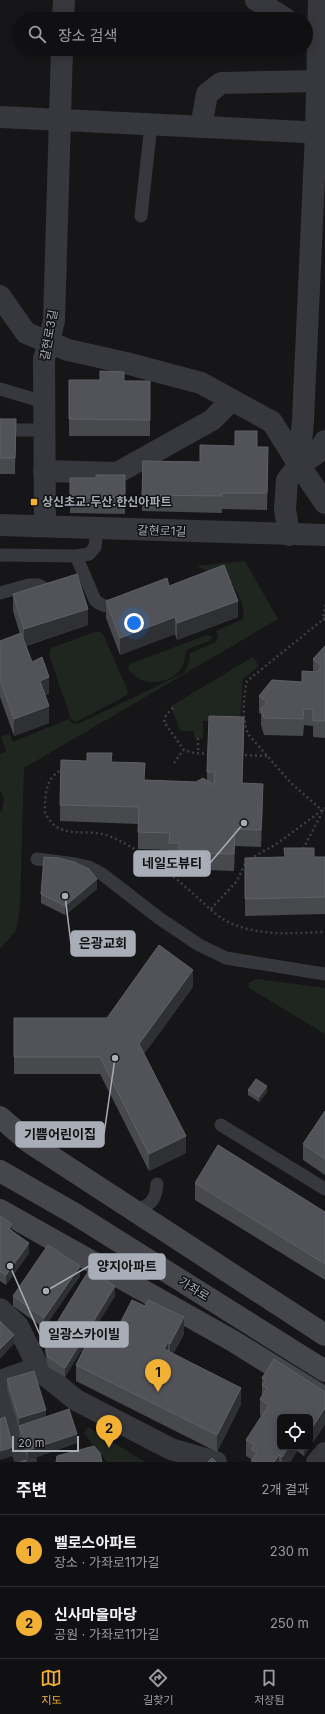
<!DOCTYPE html>
<html lang="ko">
<meta charset="utf-8">
<style>
:root{--surface:#101012;--page:#1e1e20;--text:#f1f3f6;--muted:#9c9d9f;--line:#303032;--accent:#f2b134}
body{margin:0;font-family:Inter,"Noto Sans KR",sans-serif;background:var(--page);color:var(--text)}
.controls{position:absolute;right:12px;bottom:12px;display:grid;overflow:hidden;border-radius:6px;box-shadow:0 2px 10px #0003}
.controls button{width:36px;height:36px;display:grid;place-items:center;padding:0;border:0;border-bottom:1px solid var(--line);background:var(--surface);color:var(--text);font:20px sans-serif}
.scale{position:absolute;left:12px;bottom:10px;width:67px;box-sizing:border-box;padding-left:4px;border:2px solid #a8adb8;border-top:0;font-size:11px;line-height:14px;white-space:nowrap;color:#a8adb8;-webkit-text-stroke:3px #111113;paint-order:stroke}
.you{position:absolute;left:134px;top:623px;width:14px;height:14px;margin:-10px;border:3px solid #fff;border-radius:50%;background:#1a73e8;box-shadow:0 0 0 6px #1a73e833}
.badge{display:grid;place-items:center;width:26px;height:26px;border-radius:50%;background:var(--accent);color:#111;font-size:13px;font-weight:700}
.pin{position:absolute;translate:-50% -33px;filter:drop-shadow(0 1px 2px #0008)}
.pin::after{content:'';position:absolute;top:21px;width:14px;height:12px;background:inherit;clip-path:polygon(0 0,100% 0,50% 100%)}
.list{margin:0;padding:0;list-style:none}
h2{display:flex;justify-content:space-between;align-items:center;height:52px;margin:0;padding:0 16px;font-size:17px}
h2 small{font-size:13px;font-weight:400;color:var(--muted)}
.list li{display:grid;grid-template-columns:26px 1fr auto;gap:12px;align-items:center;box-sizing:border-box;height:72px;padding:0 16px;border-top:1px solid var(--line)}
.list b{display:block;font-size:15px;white-space:nowrap}
.list p{margin:0;font-size:13px;white-space:nowrap;color:var(--muted)}
.list em{font-size:13px;font-style:normal;color:var(--muted)}
.icon{flex:none;width:22px;height:22px;fill:none;stroke:currentColor;stroke-width:2;stroke-linecap:round;stroke-linejoin:round}
.map{position:relative;flex:none;width:325px;height:1462px;overflow:hidden}
.search{position:absolute;background:var(--surface);box-shadow:0 2px 10px #0003;left:12px;right:12px;top:12px;height:44px;display:flex;align-items:center;gap:10px;box-sizing:border-box;padding:0 14px;border-radius:22px;color:var(--muted);font-size:15px}
.sheet{height:196px;background:var(--surface)}
nav{display:flex;justify-content:space-around;align-items:center;box-sizing:border-box;height:56px;border-top:1px solid var(--line);background:var(--surface);font-size:11px;color:var(--muted)}
nav a{display:grid;justify-items:center;gap:2px}
nav .on{color:var(--accent)}
.map>svg:first-child{display:block}
.green{fill:#1e261f}
.lines{fill:none;stroke-linecap:round;stroke-linejoin:round}
.path{stroke:#3d3f44;stroke-width:2.5;stroke-dasharray:2 3;stroke-linecap:butt}
.service{stroke:#37383d;stroke-width:13}
.minor{stroke:#37383d;stroke-width:22}
.secondary{stroke:#45474d;stroke-width:22}
.wall{fill:#47494d}
.shaded-wall{fill:#2f3033}
.building{fill:#525359;stroke:#5f6168}
.poi-dot{fill:#f2b134;stroke:#111113;stroke-width:1.5}
.labels{text-anchor:middle;stroke-width:3;stroke-linejoin:round;paint-order:stroke}
.street-label{font-size:12px;fill:#a8adb8;stroke:#111113}
.poi-label{font-size:12px;font-weight:bold;fill:#a8adb8;stroke:#111113;text-anchor:start}
.leader{fill:none;stroke:#a8adb8;stroke-width:1.5}
.callout-dot{fill:#a8adb8;stroke:#111113;stroke-width:1.5}
.callout{fill:#a8adb8;stroke:#a8adb8;stroke-width:1.5}
.callout-label{font-size:13px;text-anchor:middle;font-weight:bold;fill:#111}
</style>
<div class="map">
<svg width="325" height="1462" viewBox="0 0 325 1462">
<rect width="100%" height="100%" fill="#161618"/>
<g class="green">
<path d="M 245,561 L 278,619 L 24,768 L 20,907 L 16,931 L 0,949 L 0,812 L 2,811 L 4,799 L 0,790 L 0,754 L 6,751 L 1,737 L 9,733 L 13,742 L 69,719 C 72,724 74,725 80,723 L 184,673 L 189,663 L 190,653 L 216,642 L 218,637 L 216,631 L 243,619 C 246,605 236,591 229,579 L 195,566 Z"/>
<path d="M 95,632 L 100,632 L 103,634 L 128,691 L 127,695 L 76,722 L 71,719 L 49,654 L 51,648 Z"/>
<path d="M 207,635 L 212,636 L 212,638 L 209,641 L 188,649 C 184,654 185,662 182,667 C 174,680 157,686 142,680 C 138,679 133,674 129,671 L 128,666 L 130,664 Z"/>
<path d="M 253,657 L 259,666 L 243,679 L 240,721 L 203,721 L 203,738 L 194,738 L 194,731 L 180,731 L 171,706 Z"/>
<path d="M 257,979 L 325,988 L 325,1034 L 249,988 L 249,982 Z"/>
<path d="M 88,1427 L 145,1462 L 107,1462 L 84,1433 Z"/>
</g>
<g class="lines">
<g class="path">
<path d="M 325,618 L 247,681 C 243,698 242,719 248,734 L 291,783 L 325,813"/>
<path d="M 325,620 L 323,619 L 325,605"/>
<path d="M 173,708 L 166,715 L 164,722 L 184,750 L 194,753 L 211,754"/>
<path d="M 198,738 L 198,753"/>
<path d="M 240,755 L 267,756"/>
<path d="M 174,763 L 184,749"/>
<path d="M 64,769 C 45,776 45,795 45,813 C 60,842 84,827 109,836 C 117,839 124,843 131,847 C 156,860 175,878 196,896 C 209,908 221,921 238,926 C 266,936 296,933 325,932"/>
<path d="M 303,849 L 322,813"/>
<path d="M 250,859 L 278,843 L 325,808"/>
<path d="M 211,909 L 237,881 L 246,862"/>
</g>
<g class="service">
<path d="M 141,216 L 151,125"/>
<path d="M 0,389 L 44,402"/>
<path d="M 0,430 L 44,430"/>
<path d="M 0,555 L 76,556 L 89,554 L 95,547 L 97,529"/>
<path d="M 76,556 L 95,600 C 103,608 112,607 123,605"/>
<path d="M 0,593 L 29,585 L 38,585 L 45,589 L 47,594"/>
<path d="M 37,859 L 75,864 L 89,867 L 102,874 L 159,918 L 199,945 L 226,958 L 325,974"/>
<path d="M 221,1125 L 325,1189"/>
<path d="M 132,1209 C 149,1208 156,1201 157,1184"/>
</g>
<g class="minor">
<path d="M 256,0 L 286,19"/>
<path d="M 319,0 L 316,133 L 303,420 L 299,465 L 317,453 L 325,441"/>
<path d="M 63,19 L 64,0"/>
<path d="M 0,117 L 325,133"/>
<path d="M 201,127 L 207,94 L 221,83 L 318,81"/>
<path d="M 0,296 L 26,333 L 68,350 L 126,363 L 201,383 L 272,422 L 299,465 L 325,503"/>
<path d="M 44,471 L 117,473 L 212,420 L 232,400"/>
<path d="M 0,525 L 325,535"/>
<path d="M 45,526 L 44,359 L 54,321 L 62,49"/>
<path d="M 289,535 L 285,509 L 287,480 L 299,465"/>
<path d="M 0,1309 L 18,1326 L 40,1371 L 76,1400 L 171,1449 L 216,1462"/>
<path d="M 0,1381 L 32,1370 L 40,1371"/>
<path d="M 0,1397 L 2,1399 L 26,1462"/>
<path d="M 317,1462 L 325,1453"/>
</g>
<g class="secondary">
<path d="M 0,1117 L 29,1142 L 325,1335"/>
<path d="M 0,1171 L 75,1214 L 325,1371"/>
<path d="M 0,1210 L 233,1341 L 325,1398"/>
</g>
</g>
<g class="wall">
<path d="M 69,380 L 150,381 L 150,436 L 69,436 Z"/>
<path d="M 0,419 L 16,419 L 15,474 L 0,474 Z"/>
<path d="M 257,447 L 268,464 L 267,510 L 222,509 L 222,513 L 142,511 L 143,461 L 200,462 Z"/>
<path d="M 70,478 L 125,492 L 125,514 L 70,513 Z"/>
<path d="M 169,586 L 238,617 L 177,640 L 175,634 L 120,655 L 106,618 L 106,601 Z"/>
<path d="M 13,594 L 88,625 L 26,646 L 32,662 L 49,694 L 45,695 L 49,723 L 14,736 L 0,697 L 0,641 L 20,634 L 13,611 Z"/>
<path d="M 325,646 L 325,738 L 313,737 L 313,726 L 304,725 L 303,736 L 264,735 L 261,725 L 261,714 L 259,713 L 259,696 L 302,682 L 313,672 L 313,659 Z"/>
<path d="M 244,734 L 242,783 L 263,801 L 261,847 L 235,846 L 234,871 L 179,869 L 179,860 L 169,860 L 169,850 L 138,849 L 138,824 L 60,821 L 60,805 L 112,762 L 145,780 L 196,782 L 207,780 L 207,772 Z"/>
<path d="M 314,857 L 325,857 L 325,914 L 245,916 L 245,858 Z"/>
<path d="M 97,889 L 65,915 L 41,903 L 41,894 Z"/>
<path d="M 193,987 L 144,1054 L 186,1153 L 149,1171 L 100,1074 L 14,1074 L 14,1018 L 107,1018 Z"/>
<path d="M 248,1090 L 267,1092 L 259,1102 L 248,1095 Z"/>
<path d="M 325,1111 L 325,1175 L 303,1160 L 303,1144 Z"/>
<path d="M 195,1183 L 325,1212 L 325,1280 L 195,1200 Z"/>
<path d="M 0,1216 L 29,1253 L 6,1285 L 0,1281 Z"/>
<path d="M 80,1276 L 44,1328 L 13,1306 L 13,1296 Z"/>
<path d="M 115,1296 L 97,1324 L 115,1333 L 184,1334 L 173,1354 L 241,1404 L 217,1452 L 76,1381 L 76,1365 L 91,1334 L 65,1377 L 48,1367 L 45,1352 L 45,1342 Z"/>
<path d="M 262,1378 L 325,1392 L 325,1424 L 310,1447 L 310,1417 L 280,1447 L 310,1447 L 304,1456 L 297,1451 L 290,1462 L 251,1462 L 251,1459 L 246,1456 L 246,1440 L 261,1416 L 260,1415 L 260,1399 L 262,1396 Z"/>
<path d="M 7,1379 L 46,1417 L 77,1443 L 28,1460 L 19,1436 L 19,1428 L 7,1389 Z"/>
</g>
<g class="shaded-wall">
<path d="M 238,601 L 238,617 L 177,640 L 177,623 Z"/>
<path d="M 88,609 L 88,625 L 24,646 L 24,629 Z"/>
<path d="M 175,617 L 175,634 L 120,655 L 120,638 Z"/>
<path d="M 49,677 L 49,694 L 40,697 L 40,681 Z"/>
<path d="M 49,706 L 49,723 L 14,736 L 14,719 Z"/>
<path d="M 244,717 L 244,734 L 242,800 L 242,783 Z"/>
<path d="M 263,784 L 263,801 L 261,847 L 261,830 Z"/>
<path d="M 235,829 L 235,846 L 234,871 L 234,854 Z"/>
<path d="M 97,879 L 97,889 L 65,915 L 65,906 Z"/>
<path d="M 193,970 L 193,987 L 139,1061 L 139,1044 Z"/>
<path d="M 267,1086 L 267,1092 L 259,1102 L 259,1097 Z"/>
<path d="M 186,1136 L 186,1153 L 149,1171 L 149,1154 Z"/>
<path d="M 12,1224 L 12,1234 L 9,1229 Z"/>
<path d="M 29,1243 L 29,1253 L 6,1285 L 6,1275 Z"/>
<path d="M 80,1266 L 80,1276 L 44,1328 L 44,1318 Z"/>
<path d="M 115,1286 L 115,1296 L 65,1377 L 65,1368 Z"/>
<path d="M 184,1317 L 184,1334 L 170,1360 L 170,1344 Z"/>
<path d="M 14,1335 L 14,1344 L 0,1359 L 0,1349 Z"/>
<path d="M 168,1342 L 168,1359 L 164,1349 Z"/>
<path d="M 241,1388 L 241,1404 L 217,1452 L 217,1435 Z"/>
<path d="M 325,1408 L 325,1424 L 310,1447 L 310,1431 Z"/>
<path d="M 46,1410 L 46,1419 L 19,1426 L 19,1418 Z"/>
<path d="M 77,1434 L 77,1443 L 28,1460 L 28,1450 Z"/>
<path d="M 13,1447 L 13,1456 L 0,1460 L 0,1451 Z"/>
<path d="M 289,1447 L 297,1447 L 297,1451 L 290,1462 L 282,1462 L 282,1457 Z"/>
<path d="M 304,1447 L 310,1447 L 304,1456 Z"/>
<path d="M 279,1455 L 279,1462 L 274,1462 Z"/>
</g>
<g class="building">
<path d="M 100,371 L 124,372 L 124,381 L 150,381 L 150,420 L 69,419 L 69,380 L 100,380 Z"/>
<path d="M 0,419 L 16,419 L 15,458 L 0,458 Z"/>
<path d="M 235,431 L 257,431 L 257,447 L 268,447 L 267,493 L 222,493 L 222,496 L 142,495 L 143,461 L 200,462 L 200,445 L 235,446 Z"/>
<path d="M 96,475 L 125,475 L 125,498 L 70,497 L 70,478 L 96,478 Z"/>
<path d="M 224,565 L 238,601 L 177,623 L 175,617 L 120,638 L 106,601 L 167,578 L 169,586 Z"/>
<path d="M 77,574 L 88,609 L 24,629 L 13,594 Z"/>
<path d="M 21,633 L 32,662 L 42,657 L 49,677 L 40,681 L 49,706 L 14,719 L 0,680 L 0,641 Z"/>
<path d="M 325,646 L 325,721 L 313,721 L 313,709 L 304,709 L 303,719 L 264,718 L 261,709 L 267,702 L 259,696 L 272,680 L 302,682 L 302,671 L 317,672 L 322,667 L 313,659 Z"/>
<path d="M 209,716 L 244,717 L 242,783 L 263,784 L 261,830 L 235,829 L 234,854 L 179,853 L 179,843 L 169,843 L 170,833 L 138,832 L 139,807 L 60,805 L 61,760 L 87,761 L 87,753 L 112,753 L 111,762 L 145,763 L 144,780 L 196,782 L 203,778 L 214,785 L 215,772 L 207,772 Z"/>
<path d="M 284,848 L 314,848 L 314,857 L 325,857 L 325,897 L 245,899 L 245,858 L 285,857 Z"/>
<path d="M 44,857 L 59,858 L 74,862 L 89,869 L 97,879 L 65,906 L 41,894 Z"/>
<path d="M 159,945 L 193,970 L 139,1044 L 186,1136 L 149,1154 L 100,1057 L 14,1057 L 14,1018 L 107,1018 Z"/>
<path d="M 256,1079 L 267,1086 L 259,1097 L 248,1090 Z"/>
<path d="M 325,1111 L 325,1159 L 303,1144 Z"/>
<path d="M 218,1145 L 325,1212 L 325,1264 L 195,1183 Z"/>
<path d="M 0,1216 L 12,1224 L 9,1229 L 29,1243 L 6,1275 L 0,1271 Z"/>
<path d="M 48,1245 L 80,1266 L 44,1318 L 13,1296 Z"/>
<path d="M 89,1270 L 115,1286 L 65,1368 L 48,1357 L 45,1342 Z"/>
<path d="M 132,1300 L 145,1306 L 148,1300 L 184,1317 L 170,1344 L 168,1342 L 164,1349 L 241,1388 L 217,1435 L 76,1365 L 97,1323 L 115,1333 Z"/>
<path d="M 0,1321 L 14,1335 L 0,1349 Z"/>
<path d="M 274,1359 L 325,1392 L 325,1408 L 310,1431 L 310,1417 L 280,1417 L 280,1447 L 289,1447 L 282,1457 L 279,1455 L 274,1462 L 255,1462 L 252,1460 L 257,1453 L 251,1449 L 254,1445 L 246,1440 L 269,1405 L 260,1399 L 267,1388 L 262,1385 L 266,1380 L 262,1378 Z"/>
<path d="M 34,1371 L 46,1410 L 19,1418 L 7,1379 Z"/>
<path d="M 69,1409 L 77,1434 L 28,1450 L 19,1426 Z"/>
<path d="M 5,1417 L 13,1447 L 0,1451 L 0,1419 Z"/>
<path d="M 94,1446 L 100,1453 L 102,1462 L 56,1462 L 57,1456 Z"/>
<path d="M 212,1458 L 216,1462 L 208,1462 Z"/>
<path d="M 26,1460 L 26,1462 L 20,1462 Z"/>
</g>
<rect class="poi-dot" x="30" y="498" width="8" height="8" rx="2"/>
<g class="labels">
<g class="street-label">
<text transform="translate(49 335) rotate(-80)" y="4">갈현로3길</text>
<text transform="translate(162 531) rotate(2)" y="4">갈현로1길</text>
<text transform="translate(194 1289) rotate(32)" y="4">가좌로</text>
</g>
<g class="poi-label">
<text x="42" y="506">상신초교.두산.한신아파트</text>
</g>
</g>
<path class="leader" d="M244 823L210 863M65 896L71 944M115 1058L104 1134M46 1291L89 1266M10 1266L40 1335"/>
<g class="callout-dot">
<circle cx="244" cy="823" r="4"/>
<circle cx="65" cy="896" r="4"/>
<circle cx="115" cy="1058" r="4"/>
<circle cx="46" cy="1291" r="4"/>
<circle cx="10" cy="1266" r="4"/>
</g>
<g class="callout">
<rect x="134" y="851" width="76" height="25" rx="4"/>
<rect x="71" y="931" width="64" height="25" rx="4"/>
<rect x="16" y="1122" width="88" height="25" rx="4"/>
<rect x="89" y="1254" width="76" height="25" rx="4"/>
<rect x="40" y="1322" width="88" height="25" rx="4"/>
</g>
<g class="callout-label">
<text x="172" y="868">네일도뷰티</text>
<text x="103" y="948">은광교회</text>
<text x="60" y="1139">기쁨어린이집</text>
<text x="127" y="1271">양지아파트</text>
<text x="84" y="1339">일광스카이빌</text>
</g>
</svg>
<div class="controls">
<button><svg class="icon" aria-label="locate" viewBox="0 0 24 24"><circle cx="12" cy="12" r="6"/><path d="M12 2v4M12 18v4M2 12h4M18 12h4"/></svg></button>
</div>
<div class="scale">20 m</div>
<div class="you"></div>
<div class="pin badge" style="left:158px;top:1392px">1</div>
<div class="pin badge" style="left:109px;top:1448px">2</div>
<div class="search"><svg class="icon" aria-label="search" viewBox="0 0 24 24"><circle cx="10" cy="10" r="6"/><path d="M15 15l6 6"/></svg>장소 검색</div>
</div>
<section class="sheet">
<h2>주변<small>2개 결과</small></h2>
<ul class="list">
<li><span class="badge">1</span><div><b>벨로스아파트</b><p>장소 · 가좌로11가길</p></div><em>230 m</em></li>
<li><span class="badge">2</span><div><b>신사마을마당</b><p>공원 · 가좌로11가길</p></div><em>250 m</em></li>
</ul>
</section>
<nav>
<a class="on"><svg class="icon" aria-label="map" viewBox="0 0 24 24"><path d="M3 6l6-2 6 2 6-2v14l-6 2-6-2-6 2zM9 4v14M15 6v14"/></svg>지도</a>
<a><svg class="icon" aria-label="directions" viewBox="0 0 24 24"><path d="M12 3l9 9-9 9-9-9zM9 14v-3h6M13 9l2 2-2 2"/></svg>길찾기</a>
<a><svg class="icon" aria-label="saved" viewBox="0 0 24 24"><path d="M7 4h10v16l-5-4-5 4z"/></svg>저장됨</a>
</nav>
